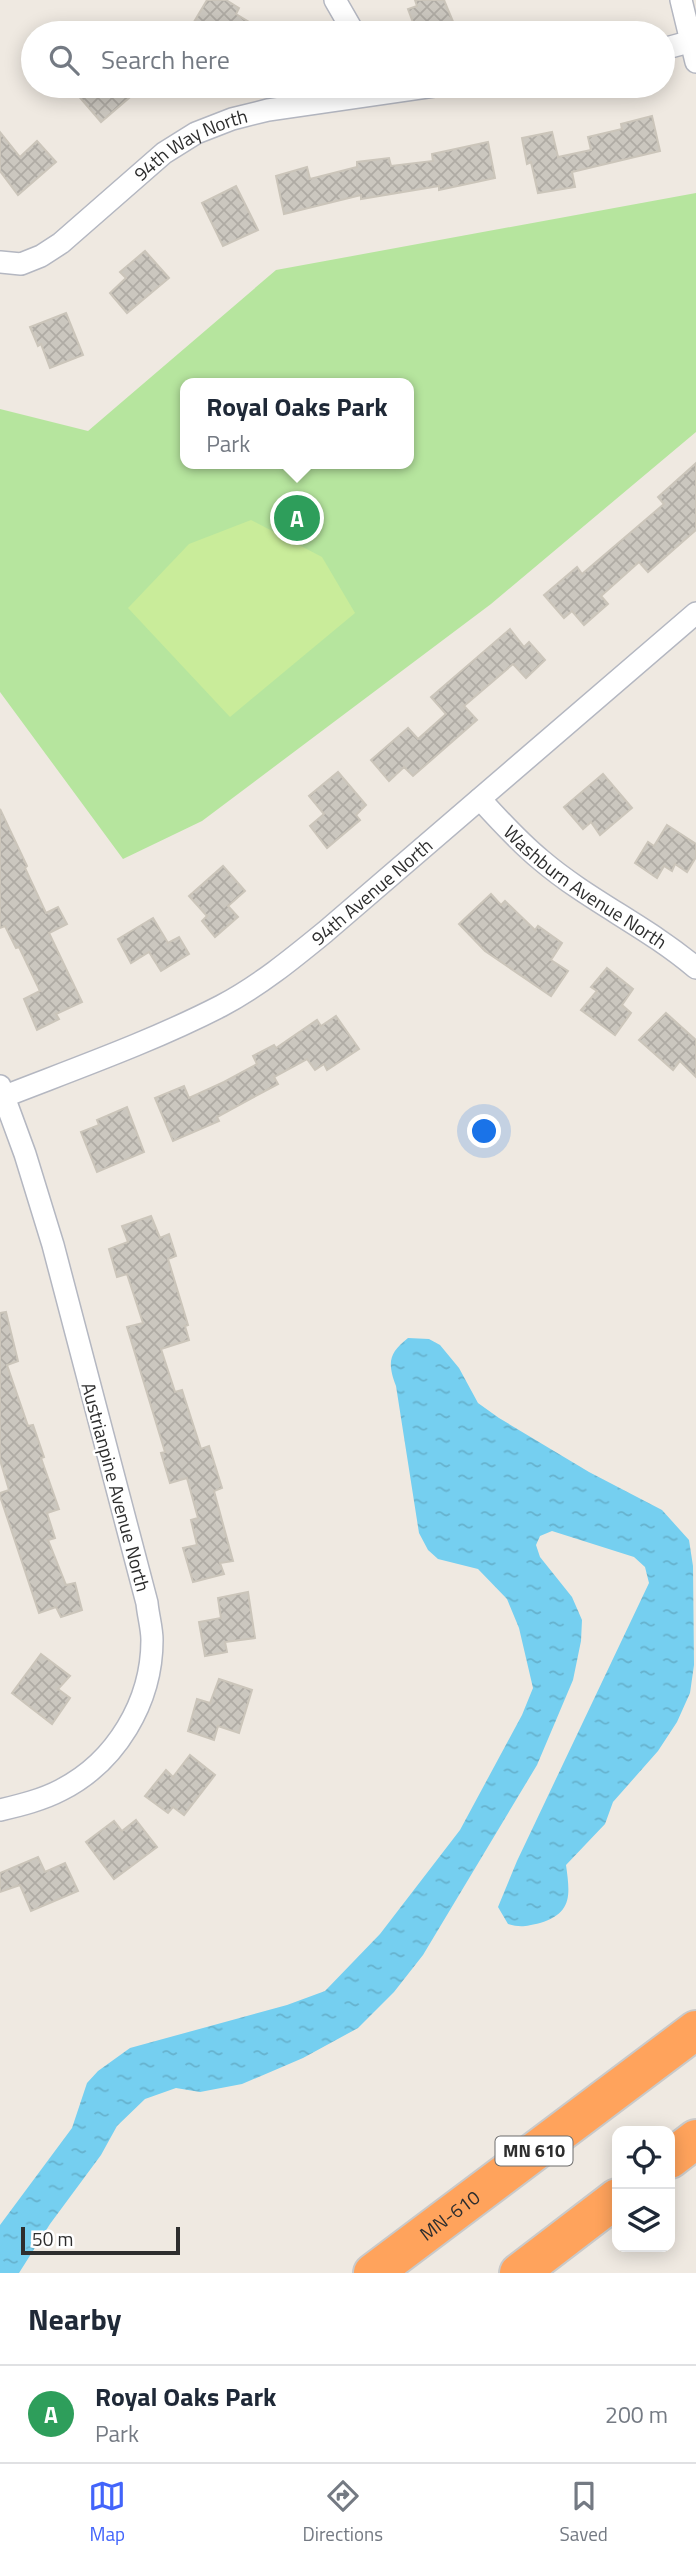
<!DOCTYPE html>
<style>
:root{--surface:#fff;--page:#f2f2f3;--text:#1f2937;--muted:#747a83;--line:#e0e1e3;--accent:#4264fb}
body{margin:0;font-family:"Titillium Web",sans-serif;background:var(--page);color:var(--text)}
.controls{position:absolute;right:21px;bottom:21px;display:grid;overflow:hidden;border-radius:14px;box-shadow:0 4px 18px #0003}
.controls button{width:63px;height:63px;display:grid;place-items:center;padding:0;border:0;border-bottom:2px solid var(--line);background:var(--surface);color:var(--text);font:35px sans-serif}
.scale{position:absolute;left:21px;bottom:18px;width:159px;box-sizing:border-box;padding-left:7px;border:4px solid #2e2e2e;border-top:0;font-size:19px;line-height:24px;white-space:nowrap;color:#2e2e2e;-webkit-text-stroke:5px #fff;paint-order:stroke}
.you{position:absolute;left:485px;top:1132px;width:24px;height:24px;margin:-18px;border:5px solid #fff;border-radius:50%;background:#1a73e8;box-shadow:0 0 0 10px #1a73e833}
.badge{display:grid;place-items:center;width:46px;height:46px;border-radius:50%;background:var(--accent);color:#fff;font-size:23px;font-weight:700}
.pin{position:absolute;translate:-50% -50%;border:4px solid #fff;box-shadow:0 2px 7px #0006}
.popup{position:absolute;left:180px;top:378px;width:234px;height:91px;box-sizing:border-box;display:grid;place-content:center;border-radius:14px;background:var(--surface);filter:drop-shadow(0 2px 5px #0005);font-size:23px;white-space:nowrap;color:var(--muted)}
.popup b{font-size:26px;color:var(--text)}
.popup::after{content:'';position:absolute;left:50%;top:100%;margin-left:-14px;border:14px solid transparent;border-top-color:var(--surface)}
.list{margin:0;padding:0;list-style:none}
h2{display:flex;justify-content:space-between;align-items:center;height:91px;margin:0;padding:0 28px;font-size:30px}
h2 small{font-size:23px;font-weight:400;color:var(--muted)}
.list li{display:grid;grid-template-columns:46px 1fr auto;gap:21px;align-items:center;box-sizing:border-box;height:98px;padding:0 28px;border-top:2px solid var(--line)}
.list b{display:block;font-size:26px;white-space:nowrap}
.list p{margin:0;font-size:23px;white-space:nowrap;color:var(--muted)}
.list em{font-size:23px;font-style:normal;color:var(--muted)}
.icon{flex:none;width:38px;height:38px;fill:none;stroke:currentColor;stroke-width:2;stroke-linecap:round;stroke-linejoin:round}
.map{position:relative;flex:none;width:696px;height:2273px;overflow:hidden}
.search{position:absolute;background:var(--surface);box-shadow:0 4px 18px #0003;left:21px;right:21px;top:21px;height:77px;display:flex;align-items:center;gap:18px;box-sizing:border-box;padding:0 24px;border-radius:38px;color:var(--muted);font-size:26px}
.sheet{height:189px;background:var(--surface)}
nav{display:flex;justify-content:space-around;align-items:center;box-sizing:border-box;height:98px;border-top:2px solid var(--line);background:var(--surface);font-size:19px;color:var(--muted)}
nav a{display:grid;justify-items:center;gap:4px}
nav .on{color:var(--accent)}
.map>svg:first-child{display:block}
.park{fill:#b6e59e;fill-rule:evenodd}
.pitch{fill:#c9ec9a}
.water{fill:url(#water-ripples)}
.building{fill:url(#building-cross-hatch);stroke:#cbc5ba;stroke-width:2}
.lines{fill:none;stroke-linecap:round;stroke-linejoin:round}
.street-casing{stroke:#b4b7c1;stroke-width:24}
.highway-casing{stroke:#c9c9c9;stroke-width:42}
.street{stroke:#fff;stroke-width:21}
.highway{stroke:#ffa35c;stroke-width:38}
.labels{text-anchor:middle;stroke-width:5;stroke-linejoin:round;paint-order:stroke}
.shield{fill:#fff;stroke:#6d6d6d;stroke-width:2}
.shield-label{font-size:18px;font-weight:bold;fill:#2e2e2e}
.street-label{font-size:19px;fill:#2e2e2e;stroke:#fff}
</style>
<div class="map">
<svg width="696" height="2273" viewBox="0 0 696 2273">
<defs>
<pattern id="water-ripples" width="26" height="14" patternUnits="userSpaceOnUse" patternTransform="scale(1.75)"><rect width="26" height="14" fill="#75cff0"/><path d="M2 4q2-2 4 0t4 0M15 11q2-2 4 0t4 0" fill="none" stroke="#66b2ce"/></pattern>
<pattern id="building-cross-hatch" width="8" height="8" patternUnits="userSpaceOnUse" patternTransform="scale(1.75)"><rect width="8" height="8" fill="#cbc7bf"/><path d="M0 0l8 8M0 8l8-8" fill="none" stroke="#afaba4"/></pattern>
</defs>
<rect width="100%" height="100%" fill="#efe9e1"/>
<path class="park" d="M 696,193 L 696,432 L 491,604 L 202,821 L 123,859 L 0,692 L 0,409 L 88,431 L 276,270 ZM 185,383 L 409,383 L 409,464 L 185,464 Z"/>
<path class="pitch" d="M 251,520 L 322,557 L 355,613 L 230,717 L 128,608 L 189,544 Z"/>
<path class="water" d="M 408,1338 L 429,1339 L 440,1345 L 459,1368 L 478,1403 L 499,1418 L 589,1472 L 662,1510 L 689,1540 L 693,1566 L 694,1665 L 690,1693 L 677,1722 L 658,1751 L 613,1802 L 605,1824 L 566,1865 C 570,1894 573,1913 540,1923 C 527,1926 521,1928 508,1924 L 498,1907 L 517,1861 L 649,1583 L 645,1567 L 634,1557 L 552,1531 L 540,1536 L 536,1545 L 540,1557 L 572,1597 L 582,1620 L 581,1641 L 573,1680 L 537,1765 L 423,1955 L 394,1992 L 358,2028 L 303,2058 L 242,2084 L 200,2092 L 176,2088 L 145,2099 L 117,2126 L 101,2155 L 50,2224 L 19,2273 L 0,2273 L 0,2225 L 72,2128 L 87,2083 L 98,2071 L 130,2048 L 287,2005 L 325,1991 L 380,1934 L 460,1830 L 522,1715 L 533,1688 L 519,1628 L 507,1599 L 478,1569 L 438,1559 L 428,1550 L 419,1533 L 396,1386 C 387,1362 389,1353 408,1338 Z"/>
<g class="building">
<path d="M 207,0 L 226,0 L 239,8 L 236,14 L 267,33 L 213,33 L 194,22 Z"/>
<path d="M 415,0 L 444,0 L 454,24 L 431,33 L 417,33 L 408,9 L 417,6 Z"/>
<path d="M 70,86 L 143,86 L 101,122 Z"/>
<path d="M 652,116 L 660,151 L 572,172 L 575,187 L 538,193 L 531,162 L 527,164 L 522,138 L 552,132 L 558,157 L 591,150 L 588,137 L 622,129 L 621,124 Z"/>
<path d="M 0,132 L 20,157 L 37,141 L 56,162 L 18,195 L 0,171 Z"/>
<path d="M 488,142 L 495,178 L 439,190 L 439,186 L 361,199 L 361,195 L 284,214 L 276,176 L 307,167 L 310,179 L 357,167 L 357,162 L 389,158 L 391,166 L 433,161 L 432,154 Z"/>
<path d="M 236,186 L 258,230 L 223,246 L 202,203 Z"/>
<path d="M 145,251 L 169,278 L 127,313 L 110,293 L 126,278 L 120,272 Z"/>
<path d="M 66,313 L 83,355 L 50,368 L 41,344 L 38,346 L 30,327 Z"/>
<path d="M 696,463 L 696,530 L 648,572 L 639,562 L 601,596 L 608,604 L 584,625 L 572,611 L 564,618 L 544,595 L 577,567 L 582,574 L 664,504 L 658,497 Z"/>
<path d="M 510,629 L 524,647 L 529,642 L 545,660 L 526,678 L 513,664 L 464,706 L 477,720 L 413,776 L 404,767 L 389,781 L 371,760 L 408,728 L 418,739 L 446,714 L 431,697 Z"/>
<path d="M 338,772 L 366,805 L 356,815 L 360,820 L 327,848 L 310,826 L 324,814 L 309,796 Z"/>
<path d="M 603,774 L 632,808 L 600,835 L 591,822 L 583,829 L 564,807 Z"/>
<path d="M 0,809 L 27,866 L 25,868 L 46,913 L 58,907 L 67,924 L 49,933 L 82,1002 L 56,1014 L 59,1019 L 37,1030 L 24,999 L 40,991 L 19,947 L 16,948 L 5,926 L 0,928 Z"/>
<path d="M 667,825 L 696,844 L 696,857 L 687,872 L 675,864 L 672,871 L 664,866 L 657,878 L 635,863 L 648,842 L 654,846 Z"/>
<path d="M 223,866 L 245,891 L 228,906 L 238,917 L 215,937 L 202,921 L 207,916 L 189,896 Z"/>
<path d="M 491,894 L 501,905 L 505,901 L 535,930 L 538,926 L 562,943 L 551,960 L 568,971 L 551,996 L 485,951 L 459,924 Z"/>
<path d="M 153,918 L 168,943 L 179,937 L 189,954 L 161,971 L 149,952 L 131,963 L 118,939 Z"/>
<path d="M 607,968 L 633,989 L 622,1005 L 631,1013 L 615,1035 L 581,1010 L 597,991 L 591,987 Z"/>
<path d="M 666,1013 L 696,1040 L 696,1077 L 680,1061 L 673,1070 L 639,1040 Z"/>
<path d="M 336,1016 L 359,1049 L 327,1070 L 324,1064 L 315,1070 L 307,1059 L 274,1077 L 278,1084 L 217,1117 L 219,1121 L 173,1141 L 155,1098 L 184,1086 L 189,1098 L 224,1082 L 257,1064 L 253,1056 L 274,1045 L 276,1048 L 317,1020 L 321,1026 Z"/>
<path d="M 127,1107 L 144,1152 L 97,1172 L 81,1132 L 99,1125 L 97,1120 Z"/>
<path d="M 151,1216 L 160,1238 L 169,1234 L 176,1256 L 168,1259 L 188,1325 L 185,1326 L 189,1340 L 161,1349 L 175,1392 L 182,1390 L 201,1449 L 209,1446 L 222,1488 L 214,1491 L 233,1561 L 220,1563 L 224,1574 L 193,1582 L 183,1548 L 197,1545 L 191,1520 L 198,1518 L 187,1478 L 170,1483 L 161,1453 L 165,1452 L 127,1327 L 143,1323 L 127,1274 L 117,1277 L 109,1249 L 128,1242 L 122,1226 Z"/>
<path d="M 6,1312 L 18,1361 L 7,1365 L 28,1426 L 33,1425 L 44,1457 L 41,1458 L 59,1509 L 47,1513 L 55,1538 L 48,1540 L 66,1585 L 75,1583 L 82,1610 L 61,1617 L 56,1607 L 39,1613 L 0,1496 L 0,1493 L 9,1490 L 0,1460 L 0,1313 Z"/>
<path d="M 248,1592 L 255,1638 L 225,1642 L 227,1652 L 205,1656 L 199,1622 L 221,1618 L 218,1598 Z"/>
<path d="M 41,1654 L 70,1676 L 58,1689 L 70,1698 L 52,1724 L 12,1693 Z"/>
<path d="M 219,1679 L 252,1690 L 239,1733 L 218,1726 L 214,1740 L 188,1731 L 197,1699 L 210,1703 Z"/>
<path d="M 190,1755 L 215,1775 L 184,1815 L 173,1807 L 168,1813 L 145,1796 L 166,1770 L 173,1777 Z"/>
<path d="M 136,1820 L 157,1847 L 114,1879 L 86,1842 L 114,1821 L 122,1831 Z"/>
<path d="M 38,1857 L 45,1872 L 65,1863 L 78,1891 L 31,1911 L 20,1885 L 0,1892 L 0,1873 Z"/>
</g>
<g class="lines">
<g class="street-casing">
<g id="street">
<path d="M 335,0 L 354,33"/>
<path d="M 681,0 L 696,62"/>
<path d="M 663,49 L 696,40"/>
<path id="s1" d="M 0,262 L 21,264 L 41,256 L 61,243 L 164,153 L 196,133 L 232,119 L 268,110 L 434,86"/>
<path id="s2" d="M 480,799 C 499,820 519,842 541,860 C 589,901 648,927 696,968"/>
<path id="s3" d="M 0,1098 C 74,1069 151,1042 221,1006 C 259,986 292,959 325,932 L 696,613"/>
<path d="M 0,1810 C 21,1805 42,1800 61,1790 C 116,1762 152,1702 152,1640 C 152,1628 148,1615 147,1603 L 53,1245 L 25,1154 L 0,1086"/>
</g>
</g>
<g class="highway-casing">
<g id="highway">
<path d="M 670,2159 L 696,2139"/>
<path id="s4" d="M 373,2273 L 696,2030"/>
<path d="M 519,2273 L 617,2198"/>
</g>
</g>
<use href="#street" class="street"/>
<use href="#highway" class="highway"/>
</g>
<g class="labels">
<rect class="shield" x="495.5" y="2136.5" width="77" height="29" rx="5"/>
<g class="shield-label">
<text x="534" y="2157">MN 610</text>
</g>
<g class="street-label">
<text dy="7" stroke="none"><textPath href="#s1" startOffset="231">94th Way North</textPath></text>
<text dy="7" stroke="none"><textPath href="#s2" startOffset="138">Washburn Avenue North</textPath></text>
<text dy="7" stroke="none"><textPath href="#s3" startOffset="429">94th Avenue North</textPath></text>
<text transform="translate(116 1487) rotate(75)" y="7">Austrianpine Avenue North</text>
<text dy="7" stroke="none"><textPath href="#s4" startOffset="96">MN-610</textPath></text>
</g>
</g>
</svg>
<div class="controls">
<button><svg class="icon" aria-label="locate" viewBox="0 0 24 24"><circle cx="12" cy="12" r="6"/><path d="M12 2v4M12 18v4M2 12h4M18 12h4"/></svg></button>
<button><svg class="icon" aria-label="layers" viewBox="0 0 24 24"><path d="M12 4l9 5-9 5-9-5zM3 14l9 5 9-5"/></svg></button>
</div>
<div class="scale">50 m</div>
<div class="you"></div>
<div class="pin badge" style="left:297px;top:518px;background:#2e9e5b">A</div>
<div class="popup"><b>Royal Oaks Park</b>Park</div>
<div class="search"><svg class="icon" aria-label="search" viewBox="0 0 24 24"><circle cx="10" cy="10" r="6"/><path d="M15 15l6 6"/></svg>Search here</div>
</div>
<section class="sheet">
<h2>Nearby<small></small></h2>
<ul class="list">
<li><span class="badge" style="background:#2e9e5b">A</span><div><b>Royal Oaks Park</b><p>Park</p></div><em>200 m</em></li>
</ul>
</section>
<nav>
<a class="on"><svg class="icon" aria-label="map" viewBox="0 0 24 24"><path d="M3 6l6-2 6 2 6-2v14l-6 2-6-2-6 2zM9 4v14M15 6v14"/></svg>Map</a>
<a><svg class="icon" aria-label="directions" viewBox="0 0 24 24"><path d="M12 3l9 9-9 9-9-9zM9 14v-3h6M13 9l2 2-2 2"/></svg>Directions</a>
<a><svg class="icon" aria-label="saved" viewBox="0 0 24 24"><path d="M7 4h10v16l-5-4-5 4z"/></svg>Saved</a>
</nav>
